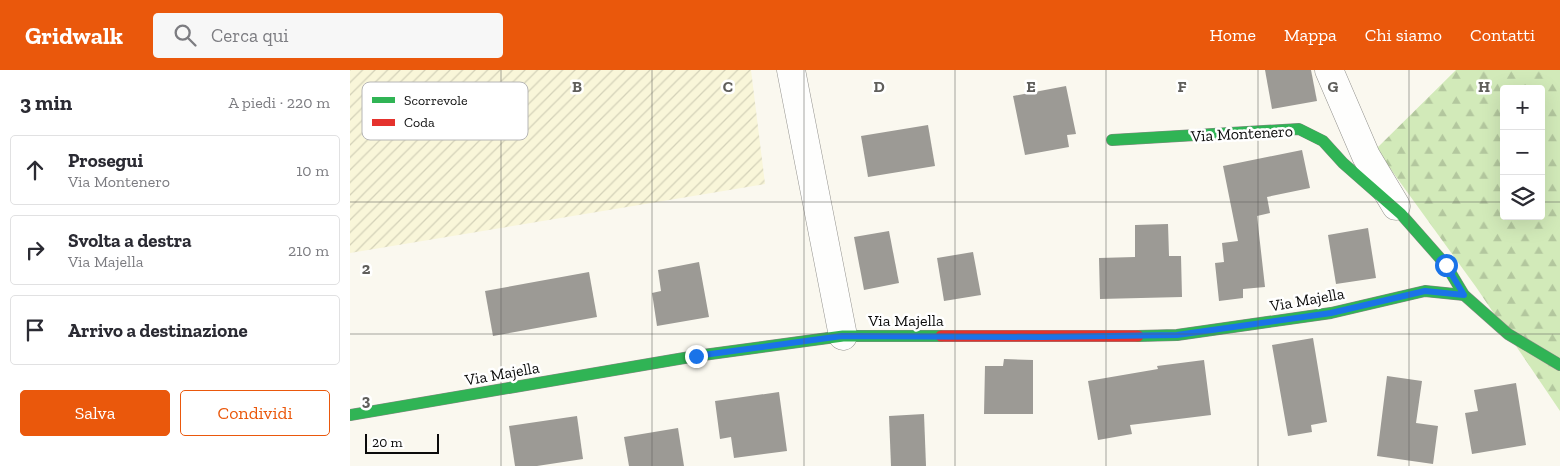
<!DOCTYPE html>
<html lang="it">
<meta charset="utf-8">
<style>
:root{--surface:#fff;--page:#f7f7f7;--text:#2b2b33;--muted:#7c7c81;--line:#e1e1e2;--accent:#ea580c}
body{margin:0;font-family:"Zilla Slab",serif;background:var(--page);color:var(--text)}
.controls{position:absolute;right:15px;top:15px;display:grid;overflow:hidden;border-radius:5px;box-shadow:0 5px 20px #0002}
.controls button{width:45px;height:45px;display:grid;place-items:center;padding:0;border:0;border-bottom:1px solid var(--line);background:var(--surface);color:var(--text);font:25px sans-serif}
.scale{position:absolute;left:15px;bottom:12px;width:74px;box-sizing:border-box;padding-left:5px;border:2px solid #0b0b0b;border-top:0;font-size:14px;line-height:18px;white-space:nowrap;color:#0b0b0b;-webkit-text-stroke:4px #fff;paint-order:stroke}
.stop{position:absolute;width:15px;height:15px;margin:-11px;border:4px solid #1a73e8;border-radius:50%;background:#fff}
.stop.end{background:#1a73e8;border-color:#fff;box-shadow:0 1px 5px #0008}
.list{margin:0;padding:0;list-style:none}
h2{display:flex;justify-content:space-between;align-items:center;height:65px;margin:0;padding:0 20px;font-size:21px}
h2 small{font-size:16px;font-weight:400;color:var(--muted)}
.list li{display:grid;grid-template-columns:32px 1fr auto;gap:15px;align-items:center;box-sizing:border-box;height:70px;margin:0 10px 10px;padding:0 10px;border:1px solid var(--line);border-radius:5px}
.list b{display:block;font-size:19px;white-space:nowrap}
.list p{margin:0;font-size:16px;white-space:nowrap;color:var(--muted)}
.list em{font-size:16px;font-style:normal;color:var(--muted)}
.actions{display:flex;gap:10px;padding:15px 20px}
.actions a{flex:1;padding:11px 0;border:1px solid var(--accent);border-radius:5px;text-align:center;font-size:18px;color:var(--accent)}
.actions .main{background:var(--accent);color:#fff}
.icon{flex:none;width:28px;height:28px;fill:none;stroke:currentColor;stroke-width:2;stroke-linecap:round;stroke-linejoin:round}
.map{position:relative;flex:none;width:1210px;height:396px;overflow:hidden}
header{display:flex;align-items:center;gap:30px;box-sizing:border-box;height:70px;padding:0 25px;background:var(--accent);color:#fff}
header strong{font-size:24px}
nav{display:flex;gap:28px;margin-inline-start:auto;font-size:18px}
.search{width:350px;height:45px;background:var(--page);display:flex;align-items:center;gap:12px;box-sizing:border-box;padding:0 18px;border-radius:5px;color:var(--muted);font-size:19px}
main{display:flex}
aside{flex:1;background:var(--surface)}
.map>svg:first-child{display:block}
.farmland{fill:url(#farmland-furrows)}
.forest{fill:url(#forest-firs);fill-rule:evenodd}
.building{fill:#9c9a95}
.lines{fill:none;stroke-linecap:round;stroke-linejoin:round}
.street-casing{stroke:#93928e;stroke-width:29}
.fast-casing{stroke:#898884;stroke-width:12}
.jam-casing{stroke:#898884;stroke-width:12}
.street{stroke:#fefefd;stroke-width:28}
.fast{stroke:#30b455;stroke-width:11}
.jam{stroke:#e5322d;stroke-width:11}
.route{stroke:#1a73e8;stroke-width:6}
.grid{fill:none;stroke:#5f5e5b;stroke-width:1;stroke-opacity:0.55}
.labels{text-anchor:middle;stroke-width:5;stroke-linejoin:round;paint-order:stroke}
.street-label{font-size:16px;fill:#0b0b0b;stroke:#fff}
.key{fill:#fff;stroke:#b6b6b6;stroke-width:1}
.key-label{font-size:14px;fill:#0b0b0b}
.grid-label{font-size:16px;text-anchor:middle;font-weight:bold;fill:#5f5e5b;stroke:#fff;stroke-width:5;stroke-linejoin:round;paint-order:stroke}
</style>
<header>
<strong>Gridwalk</strong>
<div class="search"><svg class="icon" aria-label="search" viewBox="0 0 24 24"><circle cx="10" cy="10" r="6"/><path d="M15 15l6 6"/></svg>Cerca qui</div>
<nav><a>Home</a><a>Mappa</a><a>Chi siamo</a><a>Contatti</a></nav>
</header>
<main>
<aside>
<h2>3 min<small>A piedi · 220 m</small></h2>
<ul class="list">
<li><svg class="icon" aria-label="ahead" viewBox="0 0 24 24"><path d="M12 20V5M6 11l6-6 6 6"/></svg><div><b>Prosegui</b><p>Via Montenero</p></div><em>10 m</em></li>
<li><svg class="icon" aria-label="right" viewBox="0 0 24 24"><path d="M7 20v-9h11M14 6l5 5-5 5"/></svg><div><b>Svolta a destra</b><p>Via Majella</p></div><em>210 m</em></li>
<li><svg class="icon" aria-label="arrive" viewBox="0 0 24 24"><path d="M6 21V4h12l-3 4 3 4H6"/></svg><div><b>Arrivo a destinazione</b></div></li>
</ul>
<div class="actions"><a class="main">Salva</a><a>Condividi</a></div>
</aside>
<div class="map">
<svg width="1210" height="396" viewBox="0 0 1210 396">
<defs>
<pattern id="farmland-furrows" width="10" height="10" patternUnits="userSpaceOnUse" patternTransform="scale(1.25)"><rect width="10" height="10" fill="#f9f6d9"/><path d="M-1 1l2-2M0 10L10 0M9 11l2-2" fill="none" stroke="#d4d2b9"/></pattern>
<pattern id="forest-firs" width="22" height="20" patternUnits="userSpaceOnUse" patternTransform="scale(1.25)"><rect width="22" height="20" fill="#d2eab9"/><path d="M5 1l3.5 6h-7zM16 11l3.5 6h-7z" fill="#b3c79e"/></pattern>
</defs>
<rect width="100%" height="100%" fill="#faf8ef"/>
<path class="farmland" d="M 0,0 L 401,0 L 415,114 L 0,183 Z"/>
<path class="forest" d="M 1106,0 L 1210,0 L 1210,341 L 1126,217 L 1026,79 ZM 1154,19 L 1191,19 L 1191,146 L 1154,146 Z"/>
<g class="building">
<path d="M 915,0 L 961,0 L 967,31 L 922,39 Z"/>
<path d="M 716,16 L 726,64 L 717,65 L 719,77 L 675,85 L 663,26 Z"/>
<path d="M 578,55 L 585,96 L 518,107 L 511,66 Z"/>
<path d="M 952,80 L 960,118 L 917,127 L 920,143 L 907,146 L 915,217 L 893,219 L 893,228 L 869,231 L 865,193 L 874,192 L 872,173 L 888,171 L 873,96 Z"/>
<path d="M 818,154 L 819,186 L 831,186 L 832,227 L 750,229 L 749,188 L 785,187 L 785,155 Z"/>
<path d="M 1018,158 L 1026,208 L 986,214 L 978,165 Z"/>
<path d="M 539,161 L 549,213 L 514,220 L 504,167 Z"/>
<path d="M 623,182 L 631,225 L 594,231 L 587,188 Z"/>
<path d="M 349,192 L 359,247 L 307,256 L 302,223 L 311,221 L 308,200 Z"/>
<path d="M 239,202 L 247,247 L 143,266 L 135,221 Z"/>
<path d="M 963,268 L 977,352 L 961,355 L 962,362 L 938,366 L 922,275 Z"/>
<path d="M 654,289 L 683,290 L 683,344 L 634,344 L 635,296 L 653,296 Z"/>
<path d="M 854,290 L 861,345 L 780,355 L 782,364 L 748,370 L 738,311 L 808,299 L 807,296 Z"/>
<path d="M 1037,306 L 1072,311 L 1066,353 L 1088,356 L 1083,394 L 1027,386 Z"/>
<path d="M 1166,313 L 1176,375 L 1122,384 L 1115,343 L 1128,341 L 1124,320 Z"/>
<path d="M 429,322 L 437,381 L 384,388 L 381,367 L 370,369 L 365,331 Z"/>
<path d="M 574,344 L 576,396 L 541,396 L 539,346 Z"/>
<path d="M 227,346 L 233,389 L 187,396 L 165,396 L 159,356 Z"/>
<path d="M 328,358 L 334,396 L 279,396 L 274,367 Z"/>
</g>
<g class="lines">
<g class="street-casing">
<g id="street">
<path d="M 441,0 L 493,266"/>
<path d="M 979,0 L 1016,86 L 1046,136"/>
</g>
</g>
<g class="fast-casing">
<g id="fast">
<path d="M 762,70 L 949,59 L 973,71 L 993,93 L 1051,144 L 1096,195 L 1114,225 L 1158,264 L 1210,295"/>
<path d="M 788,266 L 827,265 L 981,243 L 1075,221 L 1114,225"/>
<path d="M 0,345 L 346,286 L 493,266 L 591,266"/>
</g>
</g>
<g class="jam-casing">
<path id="jam" d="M 591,266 L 788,266"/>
</g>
<use href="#street" class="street"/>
<use href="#fast" class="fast"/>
<use href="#jam" class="jam"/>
</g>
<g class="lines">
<path class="route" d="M 346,286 L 492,266 L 692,267 L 827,265 L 981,243 L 1075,221 L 1114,225 L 1096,195"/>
</g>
<path class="grid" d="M 151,0 L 151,396M 302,0 L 302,396M 454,0 L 454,396M 605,0 L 605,396M 756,0 L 756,396M 908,0 L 908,396M 1059,0 L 1059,396M 0,132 L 1154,132M 1191,132 L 1210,132M 0,264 L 1210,264"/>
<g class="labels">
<g class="street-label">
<text transform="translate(892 63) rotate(-3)" y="6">Via Montenero</text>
<text transform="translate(957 229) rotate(-10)" y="6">Via Majella</text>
<text x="556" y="256">Via Majella</text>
<text transform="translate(152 303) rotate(-10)" y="6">Via Majella</text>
</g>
</g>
<rect x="12" y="12" width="166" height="58" rx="8" class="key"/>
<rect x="22" y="27" width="23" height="6" fill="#30b455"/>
<rect x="22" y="49" width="23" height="7" fill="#e5322d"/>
<g class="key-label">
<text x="54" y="35">Scorrevole</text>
<text x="54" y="57">Coda</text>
</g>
<g class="grid-label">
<text x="227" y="22">B</text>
<text x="378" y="22">C</text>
<text x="529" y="22">D</text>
<text x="681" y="22">E</text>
<text x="832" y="22">F</text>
<text x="983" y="22">G</text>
<text x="1134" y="22">H</text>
<text x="16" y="204">2</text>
<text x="16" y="336">3</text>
</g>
</svg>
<div class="controls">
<button>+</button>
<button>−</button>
<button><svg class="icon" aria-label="layers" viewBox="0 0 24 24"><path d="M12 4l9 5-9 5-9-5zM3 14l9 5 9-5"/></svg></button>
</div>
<div class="scale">20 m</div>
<div class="stop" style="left:1096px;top:195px"></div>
<div class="stop end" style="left:346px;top:286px"></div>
</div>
</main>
